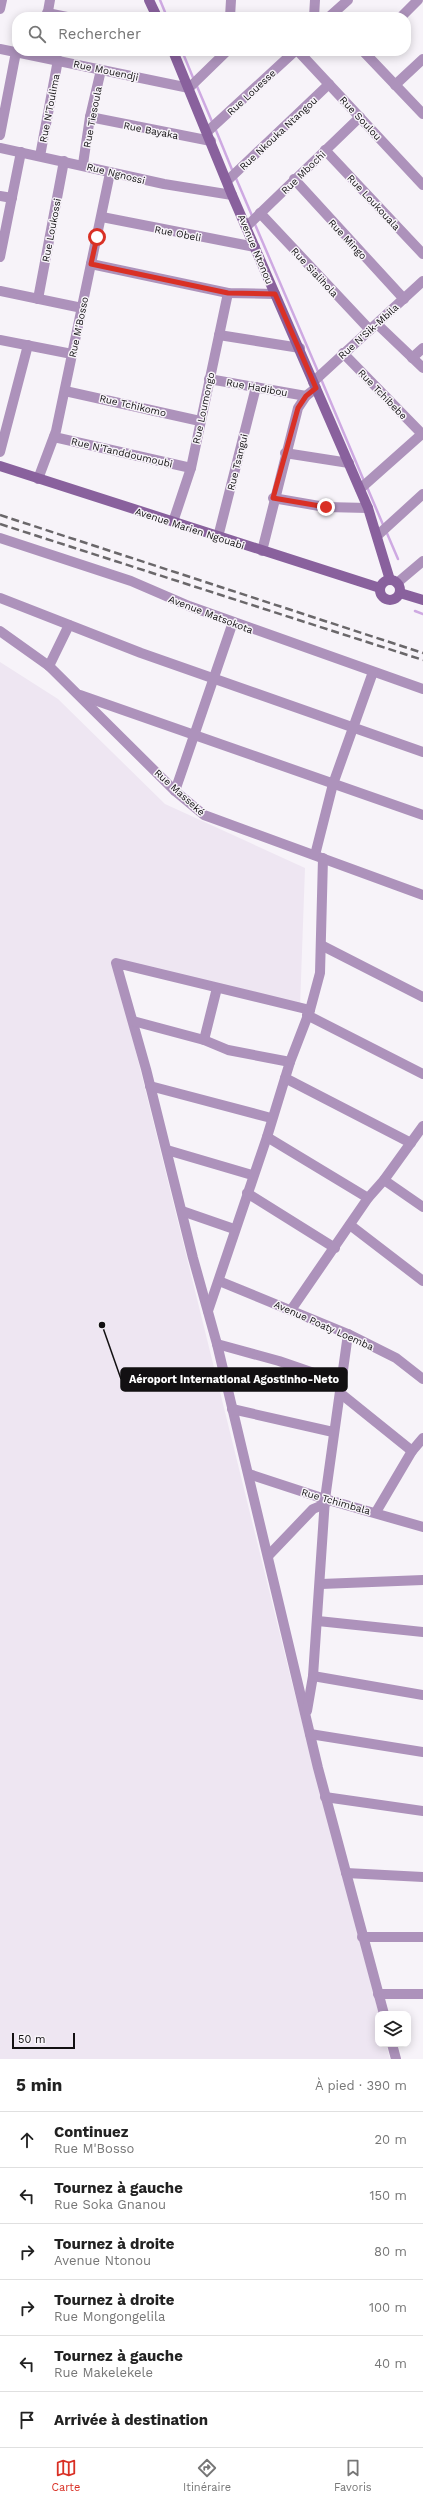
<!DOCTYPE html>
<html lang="fr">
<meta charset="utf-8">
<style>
:root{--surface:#fff;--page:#f6f6f6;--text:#222;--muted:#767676;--line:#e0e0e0;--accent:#d93025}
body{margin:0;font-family:"Work Sans",sans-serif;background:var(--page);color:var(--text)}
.controls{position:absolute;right:12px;bottom:12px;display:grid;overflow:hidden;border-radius:8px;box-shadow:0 2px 10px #0003}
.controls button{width:36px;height:36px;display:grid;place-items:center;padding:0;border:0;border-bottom:1px solid var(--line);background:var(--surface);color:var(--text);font:20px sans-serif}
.scale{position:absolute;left:12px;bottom:10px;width:63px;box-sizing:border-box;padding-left:4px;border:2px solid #121012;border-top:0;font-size:11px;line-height:14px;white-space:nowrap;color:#121012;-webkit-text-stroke:3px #f7f3f9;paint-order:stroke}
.stop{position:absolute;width:12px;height:12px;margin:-9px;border:3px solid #d93025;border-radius:50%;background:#fff}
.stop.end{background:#d93025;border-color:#fff;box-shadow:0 1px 4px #0008}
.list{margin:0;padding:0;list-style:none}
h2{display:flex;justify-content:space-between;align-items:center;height:52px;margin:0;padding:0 16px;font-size:17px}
h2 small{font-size:13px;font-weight:400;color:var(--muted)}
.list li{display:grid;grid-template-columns:26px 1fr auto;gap:12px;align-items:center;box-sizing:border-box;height:56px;padding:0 16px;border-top:1px solid var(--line)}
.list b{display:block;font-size:15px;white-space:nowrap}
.list p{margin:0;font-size:13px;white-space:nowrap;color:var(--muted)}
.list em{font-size:13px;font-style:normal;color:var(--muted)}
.icon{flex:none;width:22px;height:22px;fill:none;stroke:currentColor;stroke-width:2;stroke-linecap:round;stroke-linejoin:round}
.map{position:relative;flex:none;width:423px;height:2059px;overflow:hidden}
.search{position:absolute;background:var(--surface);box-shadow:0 2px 10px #0003;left:12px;right:12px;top:12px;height:44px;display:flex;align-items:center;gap:10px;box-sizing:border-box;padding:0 14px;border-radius:16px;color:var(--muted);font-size:15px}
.sheet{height:388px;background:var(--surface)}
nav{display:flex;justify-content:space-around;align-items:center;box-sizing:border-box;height:56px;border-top:1px solid var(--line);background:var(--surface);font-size:11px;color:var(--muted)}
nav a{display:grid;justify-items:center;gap:2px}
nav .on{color:var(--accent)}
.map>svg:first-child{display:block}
.built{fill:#eee6f2}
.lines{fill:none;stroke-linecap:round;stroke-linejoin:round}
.stream{stroke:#cea9e2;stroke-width:2.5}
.street{stroke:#ad92bb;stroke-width:10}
.secondary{stroke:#89619d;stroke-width:10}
.rail{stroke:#6a676a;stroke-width:2.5;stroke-dasharray:8 4;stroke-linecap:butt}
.route{stroke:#d93025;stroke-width:5}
.labels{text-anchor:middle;stroke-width:3;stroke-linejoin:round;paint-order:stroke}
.street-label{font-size:10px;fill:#121012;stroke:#f7f3f9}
.leader{fill:none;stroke:#121012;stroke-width:1.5}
.callout-dot{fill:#121012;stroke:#f7f3f9;stroke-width:1.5}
.callout{fill:#121012;stroke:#121012;stroke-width:1.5}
.callout-label{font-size:11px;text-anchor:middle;font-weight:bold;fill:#fff}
</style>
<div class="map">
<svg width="423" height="2059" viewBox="0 0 423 2059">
<rect width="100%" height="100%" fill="#f7f3f9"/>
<path class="built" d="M 0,662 L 58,699 L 165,804 L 305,868 L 300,1007 L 113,959 L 292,1683 L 379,2014 L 378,2044 L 386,2044 L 390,2059 L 0,2059 Z"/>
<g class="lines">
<g class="stream">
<path d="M 160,0 L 167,17"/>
<path d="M 182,51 L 194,80"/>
<path d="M 196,84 L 213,124"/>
<path d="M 215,128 L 233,172"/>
<path d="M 235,176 L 253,218"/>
<path d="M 254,222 L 319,374"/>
<path d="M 321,379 L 364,481"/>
<path d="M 367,487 L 384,527"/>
<path d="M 386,531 L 398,559"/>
<path d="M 415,611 L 423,614"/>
</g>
<g class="street">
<path d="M 0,9 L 2,0"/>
<path d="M 47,13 L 67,17"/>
<path d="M 47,17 L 50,0"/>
<path d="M 230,17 L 231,0"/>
<path d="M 314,17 L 315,0"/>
<path d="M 329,17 L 348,0"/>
<path d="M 401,17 L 418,0"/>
<path d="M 0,49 L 189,88 L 227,51"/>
<path d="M 298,51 L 423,185"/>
<path d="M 363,51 L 423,114"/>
<path d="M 395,85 L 423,59"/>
<path d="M 90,117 L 211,141"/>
<path d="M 207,132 L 295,51"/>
<path d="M 0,135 L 16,52"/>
<path d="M 0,148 L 164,184 L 232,195"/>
<path d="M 325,150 L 423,254"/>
<path d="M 40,156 L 58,60"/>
<path d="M 83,164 L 90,117 L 101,70"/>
<path d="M 294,179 L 404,299"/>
<path d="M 227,181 L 329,84"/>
<path d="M 0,196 L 12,198"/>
<path d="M 260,213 L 370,330"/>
<path d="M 102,217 L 255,247"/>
<path d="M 246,227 L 360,117"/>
<path d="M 0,257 L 21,152"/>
<path d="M 91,264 L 228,293 L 275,294"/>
<path d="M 0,291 L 82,308"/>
<path d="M 38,299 L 64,161"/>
<path d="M 377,324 L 423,368"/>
<path d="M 219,335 L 300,348"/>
<path d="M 0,340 L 72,354"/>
<path d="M 343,353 L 422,434"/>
<path d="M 412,358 L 423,348"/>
<path d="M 209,379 L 306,396"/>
<path d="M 313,382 L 423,281"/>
<path d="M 65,391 L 200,421"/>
<path d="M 54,437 L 191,468"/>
<path d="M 0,452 L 28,345"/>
<path d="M 285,453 L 349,463"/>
<path d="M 38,479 L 56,431 L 110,173"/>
<path d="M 360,489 L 423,433"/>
<path d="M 273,498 L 325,507 L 368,508"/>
<path d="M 173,522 L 191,468 L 228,293"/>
<path d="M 378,535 L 423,494"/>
<path d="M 218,537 L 256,387"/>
<path d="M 0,538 L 131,581 L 189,606 L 423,689"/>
<path d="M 262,551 L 298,408 L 306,396 L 316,388"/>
<path d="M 397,583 L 423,561"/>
<path d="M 0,598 L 141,653 L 423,752"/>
<path d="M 0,631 L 49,666 L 175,791 L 204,815 L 423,895"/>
<path d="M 49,666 L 69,625"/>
<path d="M 80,695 L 423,815"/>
<path d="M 175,791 L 233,622"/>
<path d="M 315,855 L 333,784 L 373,672"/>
<path d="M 321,945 L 423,997"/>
<path d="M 310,1010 L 116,963 L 146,1069 L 193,1258 L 217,1344 L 318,1768 L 384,2014"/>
<path d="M 307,1015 L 423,1074"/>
<path d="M 133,1021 L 204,1040 L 228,1050 L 290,1062"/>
<path d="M 204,1040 L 217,988"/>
<path d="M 285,1078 L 411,1143"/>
<path d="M 150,1086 L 271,1118"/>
<path d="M 267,1137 L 368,1198"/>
<path d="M 167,1150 L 252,1175"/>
<path d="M 384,1180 L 423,1207"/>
<path d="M 247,1193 L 335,1248"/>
<path d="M 182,1211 L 234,1229"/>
<path d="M 350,1225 L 423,1281"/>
<path d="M 219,1281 L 348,1334 L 396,1358 L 423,1379"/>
<path d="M 291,1310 L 368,1198 L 384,1180 L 423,1126"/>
<path d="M 208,1311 L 267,1137 L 290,1062 L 310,1010 L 320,973 L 323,858"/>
<path d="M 217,1344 L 279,1361 L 340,1382"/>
<path d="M 340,1393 L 412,1451"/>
<path d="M 232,1409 L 333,1432"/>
<path d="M 249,1474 L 325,1499 L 423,1527"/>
<path d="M 376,1512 L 412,1451 L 423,1438"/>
<path d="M 269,1555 L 313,1509 L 325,1504"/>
<path d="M 321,1584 L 423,1580"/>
<path d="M 318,1621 L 423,1632"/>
<path d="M 313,1676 L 423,1695"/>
<path d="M 307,1711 L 313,1676 L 325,1499 L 348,1334"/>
<path d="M 310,1734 L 423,1752"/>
<path d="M 325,1797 L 423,1811"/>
<path d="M 346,1873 L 423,1877"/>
<path d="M 362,1937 L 423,1937"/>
<path d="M 378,1994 L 423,1994"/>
<path d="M 392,2044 L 396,2059"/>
</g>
<g class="secondary">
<path d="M 149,0 L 157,17"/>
<path d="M 173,51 L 232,195 L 368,508 L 390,580"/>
<path d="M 0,466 L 380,588"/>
<circle cx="390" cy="590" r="10"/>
<path d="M 400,593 L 423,600"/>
</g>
<g class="rail">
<path d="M 0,515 L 423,653"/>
<path d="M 0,524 L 423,660"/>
</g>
</g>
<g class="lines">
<path class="route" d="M 97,237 L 91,264 L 228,293 L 275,294 L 316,388 L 306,396 L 298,408 L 273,498 L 326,507"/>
</g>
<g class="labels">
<g class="street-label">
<text transform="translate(106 70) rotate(12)" y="4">Rue Mouendji</text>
<text transform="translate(251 92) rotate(-43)" y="4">Rue Louesse</text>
<text transform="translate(49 108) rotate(-79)" y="4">Rue N'Toulima</text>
<text transform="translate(92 117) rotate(-79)" y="4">Rue Tiesoula</text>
<text transform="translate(361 118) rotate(47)" y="4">Rue Soulou</text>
<text transform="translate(151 130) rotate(11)" y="4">Rue Bayaka</text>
<text transform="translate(278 133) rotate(-43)" y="4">Rue Nkouka Ntangou</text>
<text transform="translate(303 172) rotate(-44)" y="4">Rue Mbochi</text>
<text transform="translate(116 173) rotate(14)" y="4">Rue Ngnossi</text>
<text transform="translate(374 202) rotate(47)" y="4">Rue Loukouala</text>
<text transform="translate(51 230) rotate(-79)" y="4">Rue Loukossi</text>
<text transform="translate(178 233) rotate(11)" y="4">Rue Obeli</text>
<text transform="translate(348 239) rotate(47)" y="4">Rue Mingo</text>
<text transform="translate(256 249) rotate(67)" y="4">Avenue Ntonou</text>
<text transform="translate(315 272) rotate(47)" y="4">Rue Sialihola</text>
<text transform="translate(78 327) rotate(-78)" y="4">Rue M'Bosso</text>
<text transform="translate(368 331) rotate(-42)" y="4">Rue N'Sik-Mbila</text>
<text transform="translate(257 387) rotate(10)" y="4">Rue Hadibou</text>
<text transform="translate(383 394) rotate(46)" y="4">Rue Tchibebe</text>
<text transform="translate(133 405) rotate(13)" y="4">Rue Tchikomo</text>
<text transform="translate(203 408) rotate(-78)" y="4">Rue Loumongo</text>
<text transform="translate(122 452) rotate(13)" y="4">Rue N'Tanddoumoubi</text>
<text transform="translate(237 462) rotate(-76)" y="4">Rue Tsangui</text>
<text transform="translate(190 528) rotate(18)" y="4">Avenue Marien Ngouabi</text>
<text transform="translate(211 614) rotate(21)" y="4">Avenue Matsokota</text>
<text transform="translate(180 792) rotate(42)" y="4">Rue Masseké</text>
<text transform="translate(324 1325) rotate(24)" y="4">Avenue Poaty Loemba</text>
<text transform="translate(336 1501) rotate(16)" y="4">Rue Tchimbala</text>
</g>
</g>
<path class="leader" d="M102 1325L121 1379"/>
<circle class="callout-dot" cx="102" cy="1325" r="4"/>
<rect class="callout" x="121" y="1368" width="226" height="23" rx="4"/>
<g class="callout-label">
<text x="234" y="1383">Aéroport International Agostinho-Neto</text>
</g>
</svg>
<div class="controls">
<button><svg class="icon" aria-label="layers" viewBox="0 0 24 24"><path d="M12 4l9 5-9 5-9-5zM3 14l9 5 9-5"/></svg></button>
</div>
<div class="scale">50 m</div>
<div class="stop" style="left:97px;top:237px"></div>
<div class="stop end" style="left:326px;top:507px"></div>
<div class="search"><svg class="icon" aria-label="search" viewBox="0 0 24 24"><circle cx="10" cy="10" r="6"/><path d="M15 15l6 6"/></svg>Rechercher</div>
</div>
<section class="sheet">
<h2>5 min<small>À pied · 390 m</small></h2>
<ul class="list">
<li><svg class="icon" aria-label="ahead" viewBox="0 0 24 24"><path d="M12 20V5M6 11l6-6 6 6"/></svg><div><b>Continuez</b><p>Rue M'Bosso</p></div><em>20 m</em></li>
<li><svg class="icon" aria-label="left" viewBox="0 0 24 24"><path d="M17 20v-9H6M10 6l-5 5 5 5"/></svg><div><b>Tournez à gauche</b><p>Rue Soka Gnanou</p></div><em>150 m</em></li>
<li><svg class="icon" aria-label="right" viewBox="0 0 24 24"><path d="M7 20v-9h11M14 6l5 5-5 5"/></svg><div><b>Tournez à droite</b><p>Avenue Ntonou</p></div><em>80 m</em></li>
<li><svg class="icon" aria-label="right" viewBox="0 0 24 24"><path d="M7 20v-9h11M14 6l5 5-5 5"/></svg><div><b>Tournez à droite</b><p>Rue Mongongelila</p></div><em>100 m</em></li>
<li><svg class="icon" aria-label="left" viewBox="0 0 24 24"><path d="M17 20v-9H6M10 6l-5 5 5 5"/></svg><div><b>Tournez à gauche</b><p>Rue Makelekele</p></div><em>40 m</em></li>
<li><svg class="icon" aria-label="arrive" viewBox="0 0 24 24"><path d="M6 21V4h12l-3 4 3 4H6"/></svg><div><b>Arrivée à destination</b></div></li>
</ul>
</section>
<nav>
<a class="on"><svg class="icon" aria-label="map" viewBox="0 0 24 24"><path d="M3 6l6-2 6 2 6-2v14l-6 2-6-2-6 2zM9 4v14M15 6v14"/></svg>Carte</a>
<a><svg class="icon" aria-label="directions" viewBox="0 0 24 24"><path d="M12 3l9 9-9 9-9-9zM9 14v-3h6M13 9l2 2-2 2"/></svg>Itinéraire</a>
<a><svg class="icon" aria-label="saved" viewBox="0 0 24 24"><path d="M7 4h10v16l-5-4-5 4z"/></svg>Favoris</a>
</nav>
